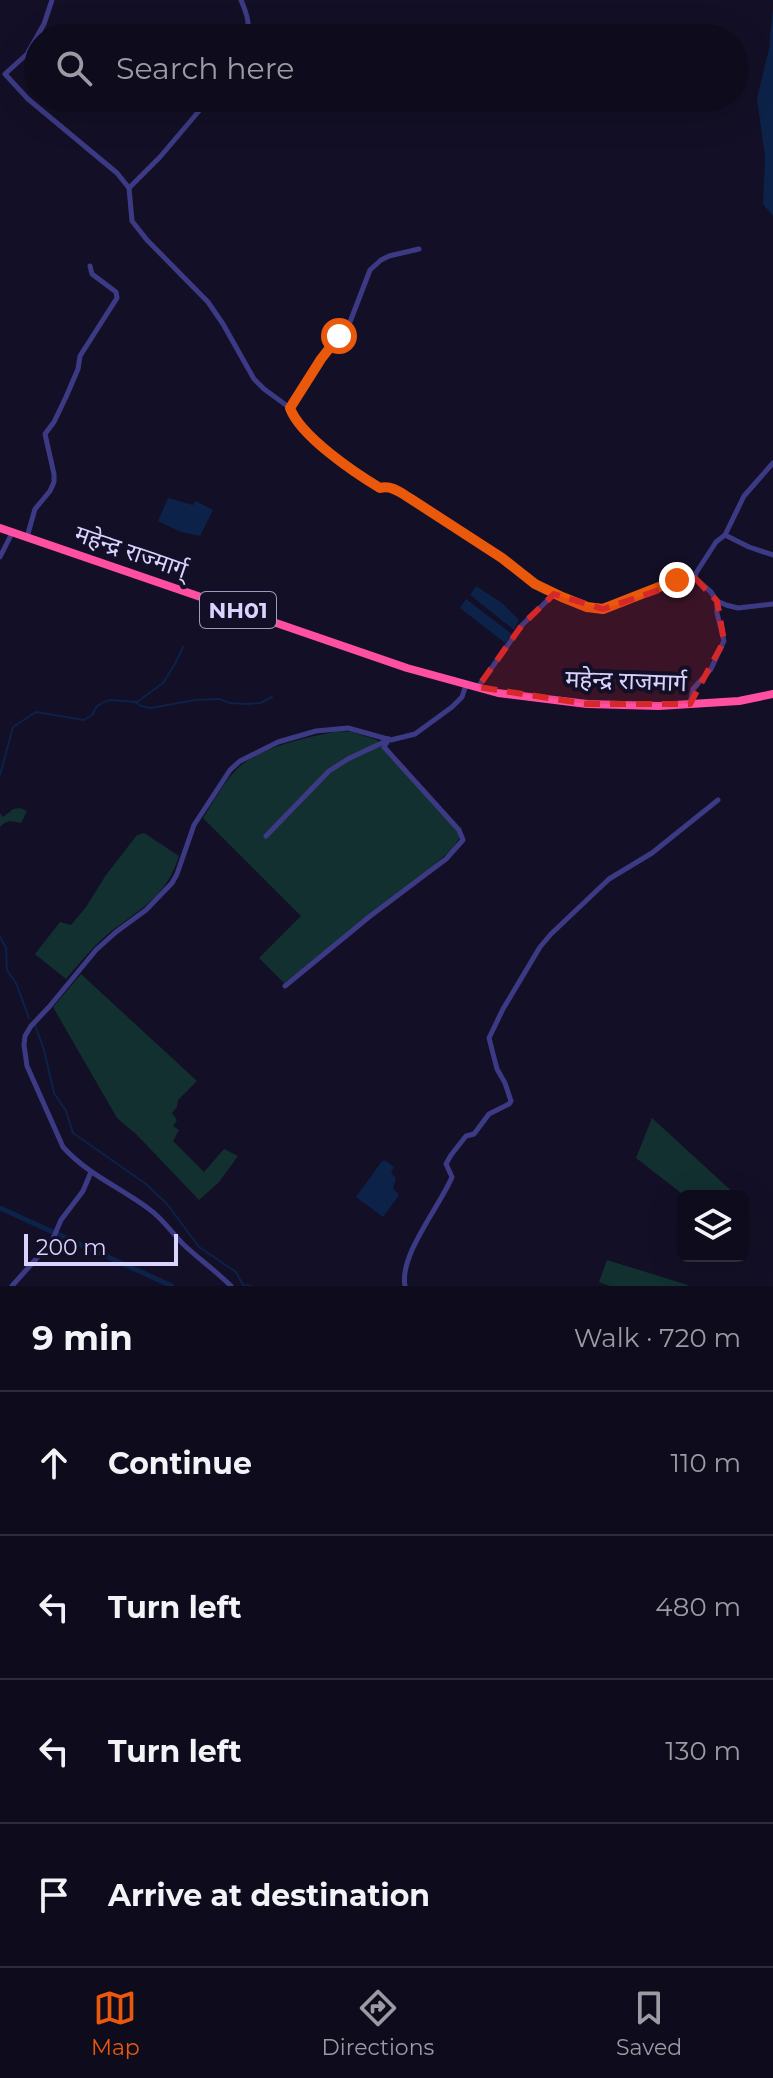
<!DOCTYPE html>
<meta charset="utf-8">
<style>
:root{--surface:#0e0b1c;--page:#1c1929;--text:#f1f3f6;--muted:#9b9ba3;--line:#2e2b3b;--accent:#ea580c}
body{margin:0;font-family:Montserrat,"Noto Sans Devanagari",sans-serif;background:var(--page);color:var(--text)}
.controls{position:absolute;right:24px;bottom:24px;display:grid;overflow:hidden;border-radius:12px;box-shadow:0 8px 32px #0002}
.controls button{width:72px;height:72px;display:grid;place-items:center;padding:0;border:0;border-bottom:2px solid var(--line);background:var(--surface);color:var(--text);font:40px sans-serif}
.scale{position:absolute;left:24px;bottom:20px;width:154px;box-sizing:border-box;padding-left:8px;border:4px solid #d9d4ff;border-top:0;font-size:22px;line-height:28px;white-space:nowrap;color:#d9d4ff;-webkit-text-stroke:6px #130f26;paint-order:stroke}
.stop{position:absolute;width:24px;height:24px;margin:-18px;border:6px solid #ea580c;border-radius:50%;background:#fff}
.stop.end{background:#ea580c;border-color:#fff;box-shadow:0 2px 8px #0008}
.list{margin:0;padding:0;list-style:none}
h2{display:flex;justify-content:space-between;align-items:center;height:104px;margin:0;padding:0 32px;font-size:34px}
h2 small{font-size:26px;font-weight:400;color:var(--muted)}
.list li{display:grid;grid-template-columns:52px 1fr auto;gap:24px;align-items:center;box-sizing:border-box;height:144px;padding:0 32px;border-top:2px solid var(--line)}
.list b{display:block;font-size:30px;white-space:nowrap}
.list em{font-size:26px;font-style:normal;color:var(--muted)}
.icon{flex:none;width:44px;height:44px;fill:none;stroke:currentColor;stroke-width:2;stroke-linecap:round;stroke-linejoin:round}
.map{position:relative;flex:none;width:773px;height:1286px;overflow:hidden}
.search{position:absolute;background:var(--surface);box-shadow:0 8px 32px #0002;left:24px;right:24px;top:24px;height:88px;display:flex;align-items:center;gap:20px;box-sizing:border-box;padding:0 28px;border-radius:44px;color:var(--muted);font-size:30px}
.sheet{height:680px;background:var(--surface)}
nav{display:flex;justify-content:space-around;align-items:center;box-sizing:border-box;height:112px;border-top:2px solid var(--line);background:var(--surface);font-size:22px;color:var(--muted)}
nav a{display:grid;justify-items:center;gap:4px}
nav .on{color:var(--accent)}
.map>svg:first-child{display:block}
.green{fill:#12302f}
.water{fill:#0c2248}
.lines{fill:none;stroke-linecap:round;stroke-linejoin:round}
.stream{stroke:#0c2248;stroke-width:2}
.canal{stroke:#0c2248;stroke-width:5}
.minor{stroke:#3d3a85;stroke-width:5}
.highway{stroke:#ff4fa3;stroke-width:8}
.route{stroke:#ea580c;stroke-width:10}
.marked{fill:#d62828;fill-opacity:0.2;stroke:#d62828;stroke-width:6;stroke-dasharray:16 10;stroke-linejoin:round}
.labels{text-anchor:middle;stroke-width:8;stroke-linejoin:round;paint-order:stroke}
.shield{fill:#130f26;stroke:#9e99be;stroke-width:2}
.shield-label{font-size:22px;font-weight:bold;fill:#d9d4ff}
.street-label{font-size:24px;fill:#d9d4ff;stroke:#130f26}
</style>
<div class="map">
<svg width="773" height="1286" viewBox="0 0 773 1286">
<rect width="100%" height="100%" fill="#130f26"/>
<g class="green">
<path d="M 339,731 L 352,732 L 377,740 L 456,829 L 460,837 L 453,848 L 433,866 L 284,983 L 259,958 L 301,916 L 203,818 C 214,801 224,781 239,767 C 262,746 309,737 339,731 Z"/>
<path d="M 20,808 L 27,811 L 21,823 C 11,821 8,819 0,827 L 0,813 L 3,817 L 13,809 Z"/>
<path d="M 144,833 L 179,856 C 167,896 140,909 109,933 C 93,946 80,963 66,979 L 35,954 L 60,922 L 71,925 L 86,907 L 106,875 L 137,835 Z"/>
<path d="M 81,974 L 197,1081 L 178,1100 L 177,1107 L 172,1113 L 177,1120 L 173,1126 L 179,1130 L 173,1141 L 204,1172 L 224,1149 L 238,1156 L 219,1182 L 199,1200 L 136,1134 L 117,1118 L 53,1007 Z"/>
<path d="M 652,1118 L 737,1196 L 685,1196 L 636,1158 Z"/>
<path d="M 607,1260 L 688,1285 L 688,1286 L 610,1286 L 599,1282 Z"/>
</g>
<g class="water">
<path d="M 773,8 L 773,216 L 763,204 L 765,157 L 757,98 L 769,49 Z"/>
<path d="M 168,498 L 193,505 L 196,501 L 213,510 L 200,536 L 181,532 L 158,521 Z"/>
<path d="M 476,586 L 502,603 L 519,620 L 514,630 L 470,595 Z"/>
<path d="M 466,599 L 512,634 L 505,643 L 460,608 Z"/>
<path d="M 382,1161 L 386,1161 L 394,1167 L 391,1173 L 396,1178 L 393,1188 L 399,1195 L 383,1217 L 356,1197 Z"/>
</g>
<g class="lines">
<g class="stream">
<path d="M 133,701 L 141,706 L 151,708 L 195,700 L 219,699 L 230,703 L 248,704 L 260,703 L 272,697"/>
<path d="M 0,775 L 13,727 L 36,712 L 84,720 L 92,715 L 97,706 L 104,702 L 110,700 L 137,702 L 163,683 L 175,664 L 183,647"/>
<path d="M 0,937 L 6,948 L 7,970 L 16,983 L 29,1018"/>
<path d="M 35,1025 L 44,1050 L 54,1093 L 66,1111 L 73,1133 L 146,1184 L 167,1204 L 199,1247 L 236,1272 L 243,1285 L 251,1286"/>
</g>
<path class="canal" d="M 0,1208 L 172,1286"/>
<g class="minor">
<path d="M 52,0 L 44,24 L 27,54 L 5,74 L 28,99 L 117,173 L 129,188"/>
<path d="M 241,0 C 247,14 250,23 247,38"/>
<path d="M 210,98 L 160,157 L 129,188 L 132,221 L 147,240 L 208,302 L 223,324 L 254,379 L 264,389 L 290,408 L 293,415 L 308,432 L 336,459 L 380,488 L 386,487 L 396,490 L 502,558 L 535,584 L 554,594"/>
<path d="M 290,408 L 321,359 L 350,322 L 370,270 L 381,260 L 389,256 L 419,249"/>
<path d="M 773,463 L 744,496 L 725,535 L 716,542 L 696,573 L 695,578 L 711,592 L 717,601 L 726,605 L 738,608 L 773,604"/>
<path d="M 725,535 L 749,547 L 773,555"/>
<path d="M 27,537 L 35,509 L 50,491 L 54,482 L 54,474 L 45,434 L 54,422 L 66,397 L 78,369 L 80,356 L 117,298 L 116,292 L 92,274 L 90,266"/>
<path d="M 0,557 L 12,533"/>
<path d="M 478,687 L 522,625 L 554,594 L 587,607 L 603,609 L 660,585 L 677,580 L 695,578"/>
<path d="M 690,704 L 693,689 L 711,669 L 724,641 L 717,613 L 717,602"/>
<path d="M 266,836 L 329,771 L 348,759 L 388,740"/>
<path d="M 285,986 L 369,917 L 446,859 L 463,840 L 459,830 L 384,747 L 389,739"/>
<path d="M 12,1286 L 52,1241 L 61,1220 L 83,1191 L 91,1172"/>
<path d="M 231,1286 C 216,1271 199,1259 184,1245 C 172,1233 163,1219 149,1209 C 121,1188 87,1174 63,1147 L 27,1066 L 24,1045 L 25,1036 L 31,1026 L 49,1007 L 96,950 L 116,932 L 146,910 L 172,883 L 177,874 L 194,825 L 230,770 L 240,761 L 278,742 L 316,731 L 348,728 L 391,740 L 415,734 L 452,707 L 462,697 L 466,685"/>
<path d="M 405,1286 C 399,1255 440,1206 452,1177 L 446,1164 L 451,1155 L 466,1136 L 474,1134 L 489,1114 L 509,1104 L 511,1101 L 505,1083 L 497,1069 L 489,1038 L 503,1009 L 540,947 L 551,934 L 609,879 L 652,853 L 718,800"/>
</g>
<path class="highway" d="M 0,528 L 407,668 L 498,693 L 587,704 L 659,706 L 739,701 L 773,694"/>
</g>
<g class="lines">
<path class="route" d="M 339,336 L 321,359 L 290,408 C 300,436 355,473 380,488 C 392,485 401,493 411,499 L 502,558 L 535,584 L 562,597 L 587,607 L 603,609 L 677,580"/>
</g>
<path class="marked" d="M 695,578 L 717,601 L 724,641 L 690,704 L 587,704 L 478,687 L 522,625 L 554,594 L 603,609 Z"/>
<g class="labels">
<rect class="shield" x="200" y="592" width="76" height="36" rx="6"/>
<g class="shield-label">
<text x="238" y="618">NH01</text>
</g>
<g class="street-label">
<text transform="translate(131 552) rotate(19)" y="8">महेन्द्र राज्मार्ग्</text>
<text transform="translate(626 681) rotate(2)" y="8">महेन्द्र राजमार्ग</text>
</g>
</g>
</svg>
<div class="controls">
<button><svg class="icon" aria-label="layers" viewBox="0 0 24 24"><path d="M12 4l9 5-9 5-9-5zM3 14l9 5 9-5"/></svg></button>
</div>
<div class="scale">200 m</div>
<div class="stop" style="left:339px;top:336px"></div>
<div class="stop end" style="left:677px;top:580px"></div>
<div class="search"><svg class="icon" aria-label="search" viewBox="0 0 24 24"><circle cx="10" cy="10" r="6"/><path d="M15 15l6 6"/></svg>Search here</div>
</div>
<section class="sheet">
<h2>9 min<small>Walk · 720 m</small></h2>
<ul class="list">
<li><svg class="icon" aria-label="ahead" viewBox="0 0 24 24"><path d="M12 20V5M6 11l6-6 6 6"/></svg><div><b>Continue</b></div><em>110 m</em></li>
<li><svg class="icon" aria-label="left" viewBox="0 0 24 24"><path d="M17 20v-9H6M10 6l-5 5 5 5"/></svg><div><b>Turn left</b></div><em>480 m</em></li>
<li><svg class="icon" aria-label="left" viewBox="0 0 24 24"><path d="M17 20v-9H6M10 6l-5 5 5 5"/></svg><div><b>Turn left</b></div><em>130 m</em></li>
<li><svg class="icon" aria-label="arrive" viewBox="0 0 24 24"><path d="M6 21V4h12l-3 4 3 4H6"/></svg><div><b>Arrive at destination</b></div></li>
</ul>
</section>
<nav>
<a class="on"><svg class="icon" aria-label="map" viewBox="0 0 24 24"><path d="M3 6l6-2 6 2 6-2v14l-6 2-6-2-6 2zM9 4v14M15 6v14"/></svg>Map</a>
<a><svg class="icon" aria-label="directions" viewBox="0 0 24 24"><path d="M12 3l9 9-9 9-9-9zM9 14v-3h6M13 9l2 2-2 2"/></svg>Directions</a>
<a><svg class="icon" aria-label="saved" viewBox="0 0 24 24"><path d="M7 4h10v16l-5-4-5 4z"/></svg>Saved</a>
</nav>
